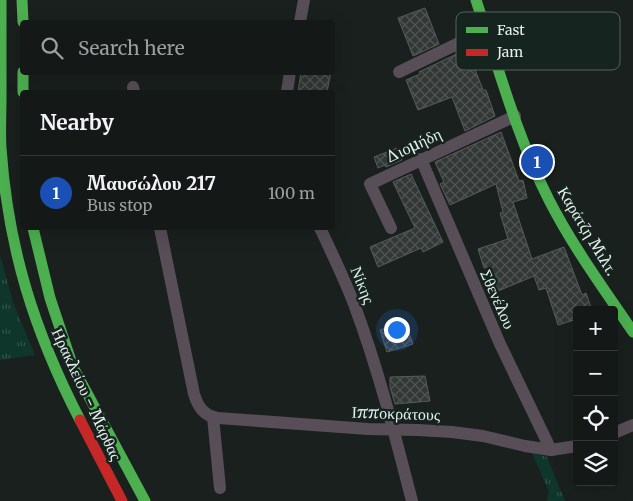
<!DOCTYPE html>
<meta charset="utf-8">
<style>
:root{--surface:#141816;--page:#212523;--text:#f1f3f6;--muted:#9da0a1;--line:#333735;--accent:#8c9099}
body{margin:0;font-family:Merriweather,serif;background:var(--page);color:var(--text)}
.controls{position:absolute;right:15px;bottom:15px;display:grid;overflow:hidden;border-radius:5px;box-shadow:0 5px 20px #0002}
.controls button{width:45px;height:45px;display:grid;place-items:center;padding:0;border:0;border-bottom:1px solid var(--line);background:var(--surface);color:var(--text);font:25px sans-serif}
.you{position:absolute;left:396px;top:329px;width:18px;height:18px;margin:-12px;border:4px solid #fff;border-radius:50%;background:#1a73e8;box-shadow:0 0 0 8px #1a73e833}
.badge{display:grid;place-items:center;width:32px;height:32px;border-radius:50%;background:var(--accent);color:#fff;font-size:16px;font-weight:700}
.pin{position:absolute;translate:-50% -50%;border:2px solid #fff;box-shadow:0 1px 5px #0006}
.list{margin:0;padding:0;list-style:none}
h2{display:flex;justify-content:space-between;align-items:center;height:65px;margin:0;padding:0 20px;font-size:21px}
h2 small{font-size:16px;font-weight:400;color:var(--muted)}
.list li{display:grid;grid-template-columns:32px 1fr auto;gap:15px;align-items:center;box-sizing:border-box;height:75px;padding:0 20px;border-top:1px solid var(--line)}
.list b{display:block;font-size:19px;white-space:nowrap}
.list p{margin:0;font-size:16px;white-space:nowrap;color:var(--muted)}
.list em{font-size:16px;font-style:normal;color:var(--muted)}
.icon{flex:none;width:28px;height:28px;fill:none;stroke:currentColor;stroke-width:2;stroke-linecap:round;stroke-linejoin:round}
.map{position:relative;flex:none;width:633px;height:501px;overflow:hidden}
.search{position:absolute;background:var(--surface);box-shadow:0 5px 20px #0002;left:20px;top:20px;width:315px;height:55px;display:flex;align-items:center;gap:12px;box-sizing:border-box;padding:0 18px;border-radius:5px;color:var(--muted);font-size:19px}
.panel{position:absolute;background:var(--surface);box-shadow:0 5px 20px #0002;left:20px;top:90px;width:315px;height:140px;border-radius:5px}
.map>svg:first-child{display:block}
.grass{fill:url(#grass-tufts)}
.building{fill:url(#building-cross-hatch);stroke:#565c5a}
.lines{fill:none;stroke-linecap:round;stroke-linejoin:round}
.street{stroke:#574e58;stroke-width:12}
.fast{stroke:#4caf50;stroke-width:11}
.jam{stroke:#c62828;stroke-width:11}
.labels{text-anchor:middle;stroke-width:5;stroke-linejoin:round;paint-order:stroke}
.street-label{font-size:16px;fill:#e5eeeb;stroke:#16241f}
.key{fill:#16241f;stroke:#54615c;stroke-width:1}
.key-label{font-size:14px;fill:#e5eeeb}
</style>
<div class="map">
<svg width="633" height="501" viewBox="0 0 633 501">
<defs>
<pattern id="grass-tufts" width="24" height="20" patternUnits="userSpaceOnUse" patternTransform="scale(1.25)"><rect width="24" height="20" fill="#0f362b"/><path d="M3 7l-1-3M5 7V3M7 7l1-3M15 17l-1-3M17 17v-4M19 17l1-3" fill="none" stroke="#32534a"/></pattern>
<pattern id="building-cross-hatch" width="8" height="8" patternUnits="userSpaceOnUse" patternTransform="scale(1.25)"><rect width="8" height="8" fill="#323836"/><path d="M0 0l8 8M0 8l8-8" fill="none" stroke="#505553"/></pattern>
</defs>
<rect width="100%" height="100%" fill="#1a201e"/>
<g class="grass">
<path d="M 0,255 L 13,302 L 35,355 L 0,360 Z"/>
<path d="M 532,453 L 547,457 L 565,501 L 547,501 L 549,492 Z"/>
</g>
<g class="building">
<path d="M 425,8 L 439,44 L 413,56 L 398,18 Z"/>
<path d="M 467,49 L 483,90 L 486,90 L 495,116 L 465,131 L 452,97 L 418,110 L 406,80 L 420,74 L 419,72 Z"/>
<path d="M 301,72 L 331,72 L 327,92 L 298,92 Z"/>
<path d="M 501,132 L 519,181 L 523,180 L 527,198 L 513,202 L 532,259 L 564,247 L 582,295 L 586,293 L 592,310 L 577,310 L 577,319 L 558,325 L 546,288 L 539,290 L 534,276 L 498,291 L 488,267 L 484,268 L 478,249 L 508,239 L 500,213 L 503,212 L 496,184 L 450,205 L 440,184 L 444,182 L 435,162 Z"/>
<path d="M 397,148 L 402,160 L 386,167 L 385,165 L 378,168 L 374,157 Z"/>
<path d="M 411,174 L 443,242 L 423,252 L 421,248 L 378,267 L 370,247 L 415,228 L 393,182 Z"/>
<path d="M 405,322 L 413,344 L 387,352 L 380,330 Z"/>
<path d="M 425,376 L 430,401 L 395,404 L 390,387 L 390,377 Z"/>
</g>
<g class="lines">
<g class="street">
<path d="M 300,22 L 304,0"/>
<path d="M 399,72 L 486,30"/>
<path d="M 133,87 L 134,92"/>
<path d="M 287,92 L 290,72"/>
<path d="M 421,159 L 500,344 L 551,450"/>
<path d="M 160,228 L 194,394 C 198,407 204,416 218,418 L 368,429 L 418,430 L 452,432 L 483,436 L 525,446 L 551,450 L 577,446"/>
<path d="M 320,228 C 332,253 344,278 354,304 C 378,368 395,435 412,501"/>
<path d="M 391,228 L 370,184 L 515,116"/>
<path d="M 213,417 L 220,488"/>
<path d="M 614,433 L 633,425"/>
</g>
<g class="fast">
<path d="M 1,0 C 1,33 1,66 1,99 C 1,115 0,132 1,148 C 8,248 34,331 80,420"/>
<path d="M 22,0 L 23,22"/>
<path d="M 476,0 C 498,67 517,137 549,200 C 573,247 604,289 633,332"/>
<path d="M 23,72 L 23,92"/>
<path d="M 33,228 L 50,298 L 73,367 L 145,501"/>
</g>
<path class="jam" d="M 80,420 L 122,501"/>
</g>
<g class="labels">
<g class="street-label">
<text transform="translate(413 145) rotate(-25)" y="6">Διομήδη</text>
<text transform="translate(588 231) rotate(59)" y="6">Καράτζη Μιλτ.</text>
<text transform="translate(363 285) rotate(68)" y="6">Νίκης</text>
<text transform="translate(498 299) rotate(66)" y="6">Σθενέλου</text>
<text transform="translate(87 394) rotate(65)" y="6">Ηρακλείου - Μάρθας</text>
<text transform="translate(396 413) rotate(2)" y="6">Ιπποκράτους</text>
</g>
</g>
<rect x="456" y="12" width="164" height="58" rx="8" class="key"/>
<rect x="466" y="27" width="22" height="6" fill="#4caf50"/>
<rect x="466" y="49" width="22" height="7" fill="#c62828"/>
<g class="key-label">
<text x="497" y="35">Fast</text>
<text x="497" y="57">Jam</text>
</g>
</svg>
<div class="controls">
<button>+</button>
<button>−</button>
<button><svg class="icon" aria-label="locate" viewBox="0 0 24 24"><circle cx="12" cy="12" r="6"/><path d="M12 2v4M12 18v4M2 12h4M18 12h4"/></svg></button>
<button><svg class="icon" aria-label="layers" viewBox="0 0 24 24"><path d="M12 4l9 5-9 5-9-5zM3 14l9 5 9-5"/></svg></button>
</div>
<div class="you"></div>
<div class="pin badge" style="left:537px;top:162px;background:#1a4fb4">1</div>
<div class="search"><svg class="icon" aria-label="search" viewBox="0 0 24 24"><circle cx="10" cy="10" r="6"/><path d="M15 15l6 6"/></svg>Search here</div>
<section class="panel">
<h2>Nearby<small></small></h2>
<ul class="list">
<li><span class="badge" style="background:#1a4fb4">1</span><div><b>Μαυσώλου 217</b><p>Bus stop</p></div><em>100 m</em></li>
</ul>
</section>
</div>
